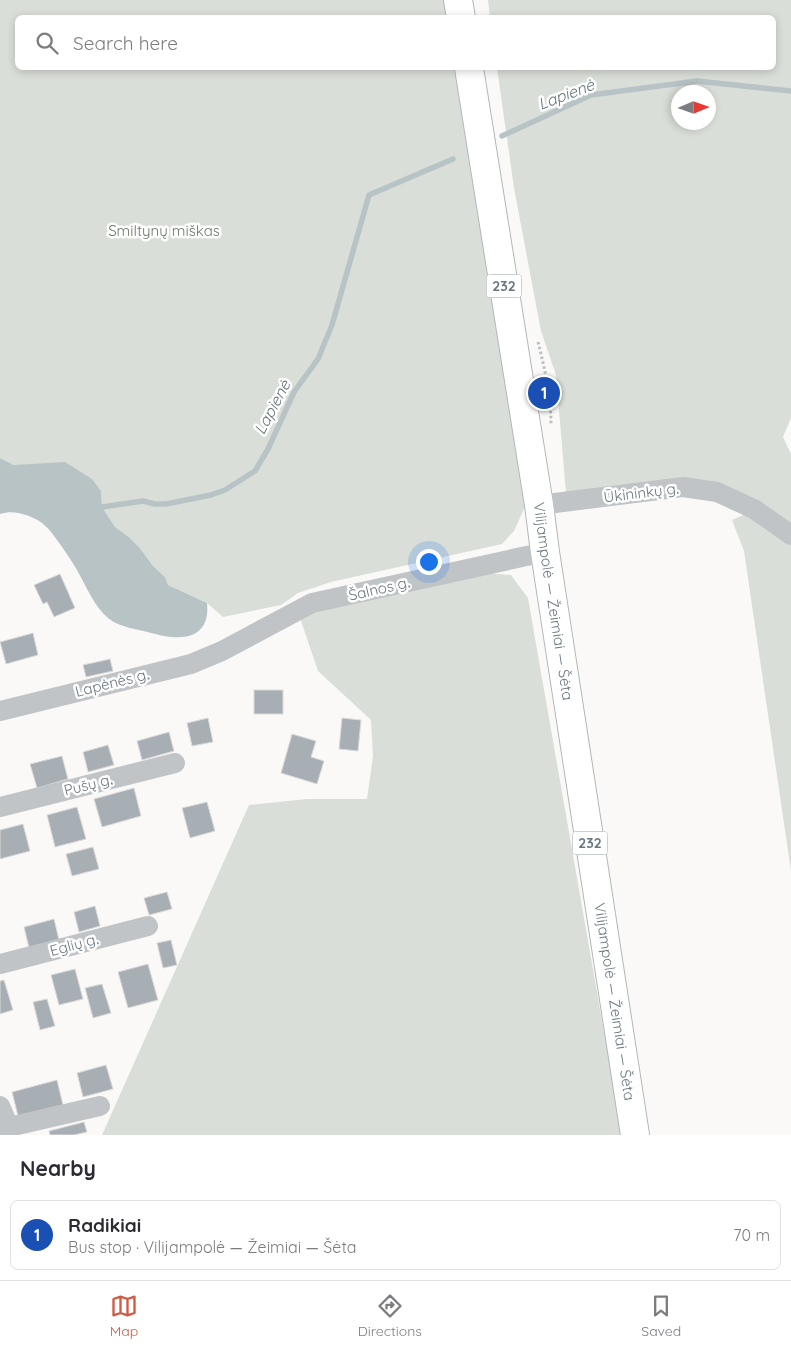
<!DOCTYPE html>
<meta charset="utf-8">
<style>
:root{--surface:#fff;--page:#f2f2f3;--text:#2b2b33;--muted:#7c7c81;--line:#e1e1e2;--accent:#cf5943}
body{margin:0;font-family:Quicksand,sans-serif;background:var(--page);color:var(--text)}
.compass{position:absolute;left:671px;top:85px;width:45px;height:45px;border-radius:50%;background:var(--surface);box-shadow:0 2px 8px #0003;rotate:88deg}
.you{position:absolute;left:428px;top:561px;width:18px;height:18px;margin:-12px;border:4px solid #fff;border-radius:50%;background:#1a73e8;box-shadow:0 0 0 8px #1a73e833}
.badge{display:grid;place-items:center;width:32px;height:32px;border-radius:50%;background:var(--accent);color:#fff;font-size:16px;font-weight:700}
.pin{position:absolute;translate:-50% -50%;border:2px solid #fff;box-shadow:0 1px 5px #0006}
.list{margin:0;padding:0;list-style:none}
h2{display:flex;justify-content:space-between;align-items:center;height:65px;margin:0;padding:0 20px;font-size:21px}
h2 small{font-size:16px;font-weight:400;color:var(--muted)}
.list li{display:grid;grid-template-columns:32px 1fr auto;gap:15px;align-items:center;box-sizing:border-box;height:70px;margin:0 10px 10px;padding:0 10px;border:1px solid var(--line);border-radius:8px}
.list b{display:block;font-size:19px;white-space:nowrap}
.list p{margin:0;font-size:16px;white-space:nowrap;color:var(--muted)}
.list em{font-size:16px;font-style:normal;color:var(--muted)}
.icon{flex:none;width:28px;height:28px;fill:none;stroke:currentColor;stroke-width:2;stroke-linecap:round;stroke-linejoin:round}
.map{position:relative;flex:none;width:791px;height:1135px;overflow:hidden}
.search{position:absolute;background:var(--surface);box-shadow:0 2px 8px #0003;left:15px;right:15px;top:15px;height:55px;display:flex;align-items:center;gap:12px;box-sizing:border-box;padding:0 18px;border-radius:8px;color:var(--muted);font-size:19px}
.sheet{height:145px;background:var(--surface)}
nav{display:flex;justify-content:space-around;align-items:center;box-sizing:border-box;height:70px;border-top:1px solid var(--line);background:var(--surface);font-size:14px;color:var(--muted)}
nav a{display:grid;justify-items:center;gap:2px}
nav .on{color:var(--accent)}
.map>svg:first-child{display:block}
.green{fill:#daded8;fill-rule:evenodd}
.water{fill:#b8c3c6}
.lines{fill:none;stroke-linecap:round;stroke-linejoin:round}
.stream{stroke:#b8c3c6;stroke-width:5.5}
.building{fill:#a8afb4;stroke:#dcdbda}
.primary-casing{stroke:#b2b7ba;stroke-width:30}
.path{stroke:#babec0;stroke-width:3;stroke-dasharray:2.5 2.5;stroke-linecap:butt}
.street{stroke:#c0c4c7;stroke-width:20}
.primary{stroke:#fff;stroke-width:28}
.labels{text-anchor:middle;stroke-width:5;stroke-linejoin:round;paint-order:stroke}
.shield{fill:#fff;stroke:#95a0a5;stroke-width:1}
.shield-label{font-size:14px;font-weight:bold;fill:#68777f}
.park-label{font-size:15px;fill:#6b7866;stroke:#fff}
.street-label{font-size:15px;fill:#68777f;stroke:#fff}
.water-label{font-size:16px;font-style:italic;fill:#637578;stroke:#fff}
</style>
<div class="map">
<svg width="791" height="1135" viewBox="0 0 791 1135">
<rect width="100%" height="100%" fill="#faf9f8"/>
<g class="green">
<path d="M 0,0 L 448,0 L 451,17 L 18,18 L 18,68 L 459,68 L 484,222 L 525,507 L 514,531 L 502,544 L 331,582 L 298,593 L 281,605 L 223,617 L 207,603 L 168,585 L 165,577 L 153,566 L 140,548 L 129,537 L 115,527 L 102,507 L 101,491 L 28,465 L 14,465 L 0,458 Z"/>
<path d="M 488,0 L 791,0 L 791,418 L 783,437 L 791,454 L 791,871 L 744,551 L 732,520 L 754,510 L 728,488 L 566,493 L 556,375 L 541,331 L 514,188 L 497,68 L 774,68 L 774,18 L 490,17 ZM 678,92 L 708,92 L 708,122 L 678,122 Z"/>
<path d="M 487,573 L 511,575 L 528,598 L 622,1135 L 102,1135 L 249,805 L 307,799 L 367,799 L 373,756 L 371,720 L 318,671 L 299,615 Z"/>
</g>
<path class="water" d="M 0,458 L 14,465 L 65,462 L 92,479 L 101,491 L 102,507 L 115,527 L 129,537 L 140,548 L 153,566 L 165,577 L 168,585 L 207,603 C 208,615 207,625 196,633 C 185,640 166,637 155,634 C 141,630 118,627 108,618 C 94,606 86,586 77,570 C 72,561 66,553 60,544 C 50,530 44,521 26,515 C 18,512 9,511 0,514 Z"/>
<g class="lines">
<g class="stream">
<path d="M 502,136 L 591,95 L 697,81 L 791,91"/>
<path d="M 95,506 L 102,507 L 143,501 L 155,504 L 166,504 L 211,495 L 225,490 L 255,471 L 268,449 L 294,392 L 318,359 L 332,325 L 369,195 L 453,159"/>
</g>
</g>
<g class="building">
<path d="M 60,574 L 75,608 L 54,617 L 47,602 L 43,604 L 34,585 Z"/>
<path d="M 33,633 L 38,655 L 6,664 L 0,642 Z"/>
<path d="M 110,659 L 113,671 L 86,677 L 83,665 Z"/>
<rect x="254" y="690" width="29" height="24"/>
<path d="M 208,718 L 213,742 L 192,746 L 187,723 Z"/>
<path d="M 342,718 L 361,720 L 358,751 L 339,749 Z"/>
<path d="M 169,732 L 174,751 L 142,760 L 137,741 Z"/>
<path d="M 292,734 L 316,741 L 311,757 L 324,761 L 317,784 L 281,773 Z"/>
<path d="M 108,745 L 114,765 L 88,772 L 83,752 Z"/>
<path d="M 62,756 L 68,779 L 37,788 L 30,764 Z"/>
<path d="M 134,788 L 141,816 L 102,827 L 94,799 Z"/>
<path d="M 207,802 L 215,831 L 190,838 L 182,808 Z"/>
<path d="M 77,807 L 86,839 L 55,847 L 47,815 Z"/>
<path d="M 23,824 L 30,851 L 0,859 L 0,830 Z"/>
<path d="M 93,847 L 99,869 L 72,876 L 66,854 Z"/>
<path d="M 167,892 L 172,909 L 149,915 L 144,898 Z"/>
<path d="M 95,906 L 100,926 L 79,932 L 74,912 Z"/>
<path d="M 54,919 L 60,944 L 30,952 L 24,927 Z"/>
<path d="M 171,940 L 177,965 L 163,968 L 157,943 Z"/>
<path d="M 148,964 L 158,1000 L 128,1008 L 118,972 Z"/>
<path d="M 75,969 L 83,999 L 59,1005 L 51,975 Z"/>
<path d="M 4,980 L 13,1010 L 0,1014 L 0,981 Z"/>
<path d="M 102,984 L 111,1013 L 93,1018 L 85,988 Z"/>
<path d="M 47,999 L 55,1026 L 40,1030 L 33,1002 Z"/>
<path d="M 106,1065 L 113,1089 L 83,1097 L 77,1073 Z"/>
<path d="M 57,1080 L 63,1105 L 18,1116 L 12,1092 Z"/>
<path d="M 84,1122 L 87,1132 L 74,1135 L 50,1135 L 49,1131 Z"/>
</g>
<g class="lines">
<g class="primary-casing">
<g id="primary">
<path d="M 458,0 L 461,18"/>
<path id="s1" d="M 469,68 L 539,505 L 545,552 L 635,1135"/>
</g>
</g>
<path class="path" d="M 538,342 C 545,369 551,397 551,425"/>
<g class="street">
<path d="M 539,505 L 683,487 L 717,492 L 754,509 L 791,535"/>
<path d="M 0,711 L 191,664 L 222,651 L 312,603 L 545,552"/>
<path d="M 0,807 L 175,763"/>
<path d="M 0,964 L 148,926"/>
<path d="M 0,1106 L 9,1127"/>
<path d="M 0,1129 L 100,1106"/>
</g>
<use href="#primary" class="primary"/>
</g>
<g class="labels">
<g class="shield">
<rect x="486.5" y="274.5" width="35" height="23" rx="4"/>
<rect x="572.5" y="831.5" width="35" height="23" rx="4"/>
</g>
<g class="shield-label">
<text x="504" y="291">232</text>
<text x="590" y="848">232</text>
</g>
<g class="park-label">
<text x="164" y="236">Smiltynų miškas</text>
</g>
<g class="street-label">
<text transform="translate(641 493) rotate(-7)" y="5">Ūkininkų g.</text>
<text transform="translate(379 589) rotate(-13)" y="5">Šalnos g.</text>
<text dy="5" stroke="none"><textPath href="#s1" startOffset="540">Vilijampolė — Žeimiai — Šėta</textPath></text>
<text transform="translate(112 683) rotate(-14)" y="5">Lapėnės g.</text>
<text transform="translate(88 785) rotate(-14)" y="5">Pušų g.</text>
<text transform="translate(74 945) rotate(-15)" y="5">Eglių g.</text>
<text dy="5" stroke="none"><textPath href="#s1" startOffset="945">Vilijampolė — Žeimiai — Šėta</textPath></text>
</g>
<g class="water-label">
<text transform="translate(566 94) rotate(-21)" y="6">Lapienė</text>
<text transform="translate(272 407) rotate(-62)" y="6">Lapienė</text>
</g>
</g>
</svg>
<svg class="compass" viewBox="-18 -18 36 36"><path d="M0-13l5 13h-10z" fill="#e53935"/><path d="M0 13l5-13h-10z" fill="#7c7c81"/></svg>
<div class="you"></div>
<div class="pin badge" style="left:544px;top:393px;background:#1a4fb4">1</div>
<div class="search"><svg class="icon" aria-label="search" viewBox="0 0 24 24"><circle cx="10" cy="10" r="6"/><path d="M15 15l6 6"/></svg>Search here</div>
</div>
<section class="sheet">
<h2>Nearby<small></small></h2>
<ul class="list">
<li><span class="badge" style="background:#1a4fb4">1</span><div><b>Radikiai</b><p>Bus stop · Vilijampolė — Žeimiai — Šėta</p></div><em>70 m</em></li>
</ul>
</section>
<nav>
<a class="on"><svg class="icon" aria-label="map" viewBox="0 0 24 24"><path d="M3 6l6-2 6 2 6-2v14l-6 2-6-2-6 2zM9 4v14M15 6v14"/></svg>Map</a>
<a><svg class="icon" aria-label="directions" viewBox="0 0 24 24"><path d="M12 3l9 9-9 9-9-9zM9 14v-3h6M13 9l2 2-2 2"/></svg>Directions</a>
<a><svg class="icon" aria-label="saved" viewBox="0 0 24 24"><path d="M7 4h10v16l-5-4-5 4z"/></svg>Saved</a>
</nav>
